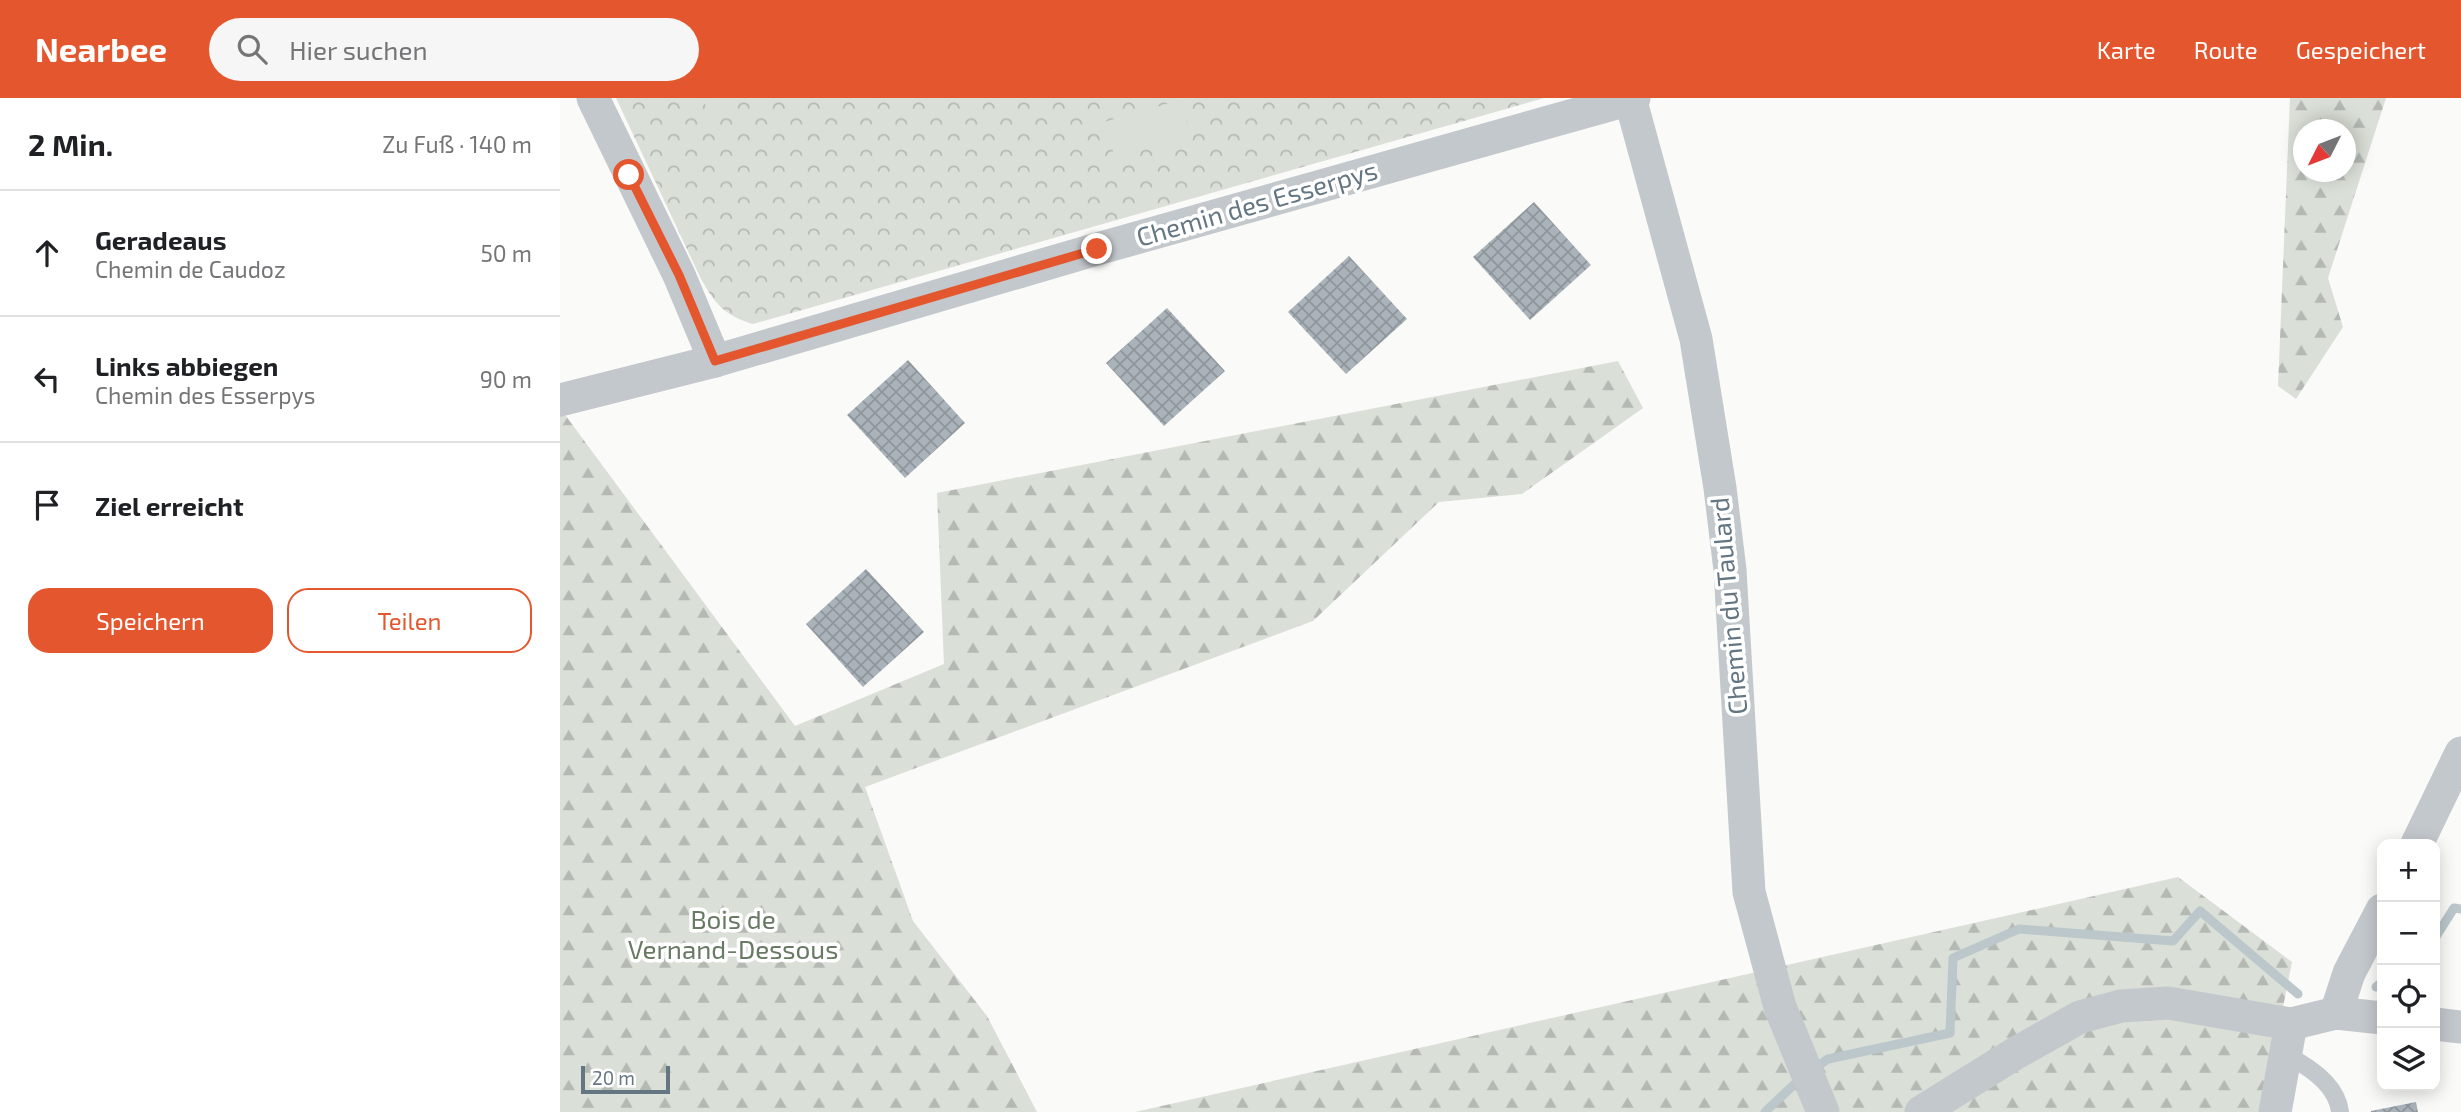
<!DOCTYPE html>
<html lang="de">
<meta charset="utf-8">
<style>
:root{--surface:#fff;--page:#f6f6f6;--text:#202124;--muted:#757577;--line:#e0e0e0;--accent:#e4572e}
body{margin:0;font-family:"Exo 2",sans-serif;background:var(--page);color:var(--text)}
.controls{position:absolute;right:21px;bottom:21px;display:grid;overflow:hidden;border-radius:14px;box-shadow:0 4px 18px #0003}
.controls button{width:63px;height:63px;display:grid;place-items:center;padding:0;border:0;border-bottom:2px solid var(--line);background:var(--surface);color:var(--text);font:35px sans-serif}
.compass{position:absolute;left:1733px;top:21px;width:63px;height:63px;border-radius:50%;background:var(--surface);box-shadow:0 4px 18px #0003;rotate:228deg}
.scale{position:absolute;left:21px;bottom:18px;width:89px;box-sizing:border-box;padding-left:7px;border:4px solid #657683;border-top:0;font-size:19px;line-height:24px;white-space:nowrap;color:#657683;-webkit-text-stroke:5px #fff;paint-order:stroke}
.stop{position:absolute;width:21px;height:21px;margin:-16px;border:5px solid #e4572e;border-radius:50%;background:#fff}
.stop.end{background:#e4572e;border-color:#fff;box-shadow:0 2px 7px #0008}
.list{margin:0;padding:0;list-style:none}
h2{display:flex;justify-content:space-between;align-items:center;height:91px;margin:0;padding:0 28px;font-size:30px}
h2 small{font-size:23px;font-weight:400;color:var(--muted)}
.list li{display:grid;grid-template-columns:46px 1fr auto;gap:21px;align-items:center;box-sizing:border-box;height:126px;padding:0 28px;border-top:2px solid var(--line)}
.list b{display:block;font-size:26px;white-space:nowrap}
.list p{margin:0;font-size:23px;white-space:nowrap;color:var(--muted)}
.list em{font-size:23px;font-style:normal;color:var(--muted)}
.actions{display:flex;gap:14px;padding:21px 28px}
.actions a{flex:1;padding:16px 0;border:2px solid var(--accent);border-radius:21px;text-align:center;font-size:24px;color:var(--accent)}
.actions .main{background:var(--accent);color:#fff}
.icon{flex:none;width:38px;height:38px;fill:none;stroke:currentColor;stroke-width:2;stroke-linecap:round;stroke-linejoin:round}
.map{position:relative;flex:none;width:1901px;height:1014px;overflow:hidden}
header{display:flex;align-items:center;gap:42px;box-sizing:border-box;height:98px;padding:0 35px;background:var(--accent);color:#fff}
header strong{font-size:33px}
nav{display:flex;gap:38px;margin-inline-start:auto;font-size:24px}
.search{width:490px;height:63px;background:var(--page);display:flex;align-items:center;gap:18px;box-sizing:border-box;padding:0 24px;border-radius:38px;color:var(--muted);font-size:26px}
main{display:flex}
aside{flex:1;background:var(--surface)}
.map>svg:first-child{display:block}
.forest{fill:url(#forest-firs);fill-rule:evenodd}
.park{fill:url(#park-crowns)}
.pitch{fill:#dadfd7}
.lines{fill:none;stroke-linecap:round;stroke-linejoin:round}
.stream{stroke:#bbc7cb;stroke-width:9}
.building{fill:url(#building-cross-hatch)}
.service{stroke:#c3c8cc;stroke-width:18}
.minor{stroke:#c3c8cc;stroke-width:33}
.route{stroke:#e4572e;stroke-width:9}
.labels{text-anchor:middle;stroke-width:7;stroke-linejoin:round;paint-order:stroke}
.street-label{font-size:26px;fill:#657683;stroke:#fff}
.park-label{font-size:26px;fill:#687a64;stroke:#fff}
</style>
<header>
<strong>Nearbee</strong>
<div class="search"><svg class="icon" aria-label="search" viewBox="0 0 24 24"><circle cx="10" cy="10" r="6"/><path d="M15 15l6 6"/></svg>Hier suchen</div>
<nav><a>Karte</a><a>Route</a><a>Gespeichert</a></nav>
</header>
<main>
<aside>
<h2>2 Min.<small>Zu Fuß · 140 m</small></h2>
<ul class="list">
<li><svg class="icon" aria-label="ahead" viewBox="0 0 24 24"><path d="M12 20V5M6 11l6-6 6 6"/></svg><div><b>Geradeaus</b><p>Chemin de Caudoz</p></div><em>50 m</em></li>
<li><svg class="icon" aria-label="left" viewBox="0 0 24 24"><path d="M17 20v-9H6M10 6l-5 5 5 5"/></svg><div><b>Links abbiegen</b><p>Chemin des Esserpys</p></div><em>90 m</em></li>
<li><svg class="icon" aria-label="arrive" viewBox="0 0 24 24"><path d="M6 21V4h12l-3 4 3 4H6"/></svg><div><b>Ziel erreicht</b></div></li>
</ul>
<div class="actions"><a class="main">Speichern</a><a>Teilen</a></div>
</aside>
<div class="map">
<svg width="1901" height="1014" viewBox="0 0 1901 1014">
<defs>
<pattern id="forest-firs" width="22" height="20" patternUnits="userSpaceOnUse" patternTransform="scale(1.75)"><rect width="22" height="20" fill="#dadfd7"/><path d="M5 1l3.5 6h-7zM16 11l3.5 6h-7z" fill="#b4b9b4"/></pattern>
<pattern id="park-crowns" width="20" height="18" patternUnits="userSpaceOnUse" patternTransform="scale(1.75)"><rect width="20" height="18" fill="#dadfd7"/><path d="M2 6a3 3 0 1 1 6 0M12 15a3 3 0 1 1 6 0" fill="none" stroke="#b4b9b4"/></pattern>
<pattern id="building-cross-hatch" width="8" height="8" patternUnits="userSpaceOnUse" patternTransform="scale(1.75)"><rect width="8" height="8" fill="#aab3b9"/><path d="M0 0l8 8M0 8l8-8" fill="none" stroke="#8e969c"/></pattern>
</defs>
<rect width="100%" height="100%" fill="#fafaf8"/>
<g class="forest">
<path d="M 1730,0 L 1826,0 L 1768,180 L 1783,229 L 1736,301 L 1718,288 ZM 1744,32 L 1786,32 L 1786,74 L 1744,74 Z"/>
<path d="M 1058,263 L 1083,310 L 962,396 L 879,404 L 753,523 L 305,689 L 353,823 L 427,918 L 477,1014 L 0,1014 L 0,310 L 235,628 L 384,566 L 377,395 Z"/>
<path d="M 1618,779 L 1732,864 L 1702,1014 L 575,1014 Z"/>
</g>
<path class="park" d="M 56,0 L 984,0 L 193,226 C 165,218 155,206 141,181 Z"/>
<g class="pitch">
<path d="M 143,0 L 192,0 L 148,15 Z"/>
<path d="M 620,2 L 631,38 L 555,60 L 544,24 Z"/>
</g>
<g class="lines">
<g class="stream">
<path d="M 1875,840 L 1894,810 L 1901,811"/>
<path d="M 1816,889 L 1822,884"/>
<path d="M 1253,971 L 1268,961 L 1390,935 L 1393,860 L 1459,831 L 1613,843 L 1640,813 L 1738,896"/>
<path d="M 1205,1014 L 1242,979"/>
</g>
</g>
<g class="building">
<path d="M 974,104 L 1031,167 L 970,222 L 913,159 Z"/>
<path d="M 789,158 L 847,221 L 786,276 L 728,214 Z"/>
<path d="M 607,210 L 665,273 L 604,328 L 546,265 Z"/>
<path d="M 348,262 L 405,325 L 345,380 L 287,317 Z"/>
<path d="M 306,471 L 364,534 L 303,589 L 246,526 Z"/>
<path d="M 1856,1004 L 1858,1014 L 1811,1014 L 1811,1013 Z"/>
</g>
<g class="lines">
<path class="service" d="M 1726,957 C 1748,968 1777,986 1780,1014"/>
<g class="minor">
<path d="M 33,0 L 119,177 L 155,263"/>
<path d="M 1070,0 L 1136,241 L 1160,390 L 1170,472 L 1189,794 L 1220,909 L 1263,1014"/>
<path d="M 0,302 L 155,263 L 537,151 L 1074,0"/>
<path d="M 1857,746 L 1901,655"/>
<path d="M 1776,915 L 1789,875 L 1822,812"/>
<path d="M 1875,926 L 1901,929"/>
<path d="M 1361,1014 L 1456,955 L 1520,919 L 1561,908 L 1608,905 L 1731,926 L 1776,915 L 1822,920"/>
<path d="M 1715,1014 L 1731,926"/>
</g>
</g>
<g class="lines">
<path class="route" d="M 69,77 L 119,177 L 155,263 L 537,151"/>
</g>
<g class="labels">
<g class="street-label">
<text transform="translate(697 106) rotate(-16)" y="9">Chemin des Esserpys</text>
<text transform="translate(1169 508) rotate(-95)" y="9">Chemin du Taulard</text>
</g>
<g class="park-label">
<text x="173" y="831">Bois de<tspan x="173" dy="30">Vernand-Dessous</tspan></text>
</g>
</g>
</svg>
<div class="controls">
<button>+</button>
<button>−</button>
<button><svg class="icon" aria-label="locate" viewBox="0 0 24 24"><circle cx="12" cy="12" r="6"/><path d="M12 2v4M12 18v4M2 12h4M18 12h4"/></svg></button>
<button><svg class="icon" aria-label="layers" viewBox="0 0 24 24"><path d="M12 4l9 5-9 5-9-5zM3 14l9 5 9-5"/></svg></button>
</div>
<svg class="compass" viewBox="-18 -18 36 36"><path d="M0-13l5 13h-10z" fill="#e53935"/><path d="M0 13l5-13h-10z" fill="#757577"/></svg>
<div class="scale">20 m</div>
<div class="stop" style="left:69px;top:77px"></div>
<div class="stop end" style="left:537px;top:151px"></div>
</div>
</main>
